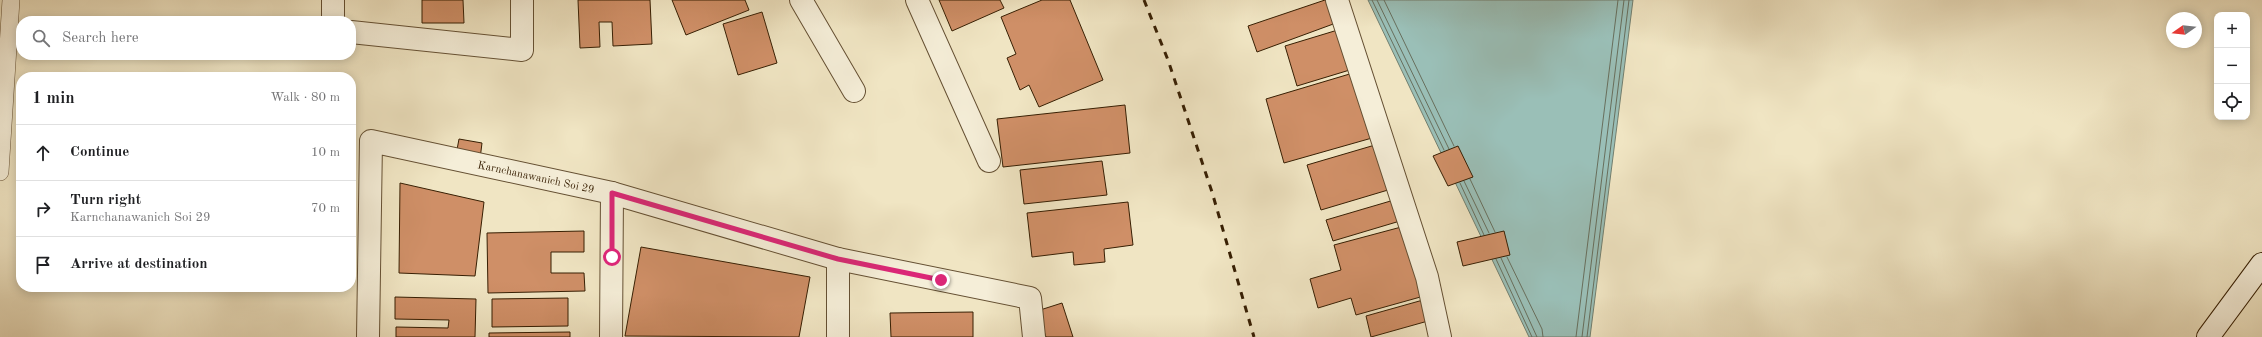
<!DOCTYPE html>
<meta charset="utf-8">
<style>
:root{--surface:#fff;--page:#f6f6f6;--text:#202124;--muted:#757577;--line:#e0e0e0}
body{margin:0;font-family:"Old Standard TT",serif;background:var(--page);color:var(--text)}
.controls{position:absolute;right:12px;top:12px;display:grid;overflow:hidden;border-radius:8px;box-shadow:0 2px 10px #0003}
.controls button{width:36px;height:36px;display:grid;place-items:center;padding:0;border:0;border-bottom:1px solid var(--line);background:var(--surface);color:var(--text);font:20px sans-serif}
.compass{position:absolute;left:2166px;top:12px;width:36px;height:36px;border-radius:50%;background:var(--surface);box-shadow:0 2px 10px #0003;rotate:256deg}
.stop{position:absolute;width:12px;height:12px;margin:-9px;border:3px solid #db2777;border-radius:50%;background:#fff}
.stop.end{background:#db2777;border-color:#fff;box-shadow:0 1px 4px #0008}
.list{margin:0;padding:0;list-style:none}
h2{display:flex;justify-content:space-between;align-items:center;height:52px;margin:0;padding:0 16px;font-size:17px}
h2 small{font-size:13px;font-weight:400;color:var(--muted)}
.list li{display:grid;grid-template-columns:26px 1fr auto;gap:12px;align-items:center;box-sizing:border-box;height:56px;padding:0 16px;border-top:1px solid var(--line)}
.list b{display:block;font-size:15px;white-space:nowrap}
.list p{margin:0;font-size:13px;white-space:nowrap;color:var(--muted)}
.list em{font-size:13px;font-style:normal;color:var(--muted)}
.icon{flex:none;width:22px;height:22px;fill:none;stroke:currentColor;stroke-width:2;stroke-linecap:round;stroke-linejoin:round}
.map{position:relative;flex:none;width:2262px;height:337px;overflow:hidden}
.search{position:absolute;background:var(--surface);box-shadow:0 2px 10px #0003;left:16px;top:16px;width:340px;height:44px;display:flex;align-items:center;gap:10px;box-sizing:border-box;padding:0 14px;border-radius:16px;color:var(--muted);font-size:15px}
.panel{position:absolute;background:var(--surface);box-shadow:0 2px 10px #0003;left:16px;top:72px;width:340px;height:220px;border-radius:16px}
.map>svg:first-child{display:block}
.water{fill:#9abfb7;stroke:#727f6f}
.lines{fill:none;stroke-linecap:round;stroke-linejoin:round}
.shore{stroke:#686f5d;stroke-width:1}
.building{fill:#cf8f67;stroke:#371f03}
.lane-casing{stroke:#655033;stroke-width:18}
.street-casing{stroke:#655033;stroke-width:24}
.secondary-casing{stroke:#371f03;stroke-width:24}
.lane{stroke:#f5eed8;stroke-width:17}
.street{stroke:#f5eed8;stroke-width:22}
.secondary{stroke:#f5eed8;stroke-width:22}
.rail{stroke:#371f03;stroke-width:3;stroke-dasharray:7 7;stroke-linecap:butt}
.route{stroke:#db2777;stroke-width:5}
.labels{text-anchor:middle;stroke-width:3;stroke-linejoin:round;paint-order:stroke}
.street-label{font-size:11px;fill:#371f03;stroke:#f5eed8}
</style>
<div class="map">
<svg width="2262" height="337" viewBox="0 0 2262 337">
<rect width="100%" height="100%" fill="#f0e5c3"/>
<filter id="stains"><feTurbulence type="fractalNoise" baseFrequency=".005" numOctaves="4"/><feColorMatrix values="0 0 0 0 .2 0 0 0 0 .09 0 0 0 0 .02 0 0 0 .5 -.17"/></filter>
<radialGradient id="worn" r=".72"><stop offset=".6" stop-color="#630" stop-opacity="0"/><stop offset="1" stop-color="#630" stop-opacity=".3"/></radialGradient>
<path class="water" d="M 1368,0 L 1633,0 L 1590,337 L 1529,337 Z"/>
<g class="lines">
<g class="shore">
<path d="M 1372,0 L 1444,150"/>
<path d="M 1377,0 L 1449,149"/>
<path d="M 1384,0 L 1454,146"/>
<path d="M 1470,179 L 1495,232"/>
<path d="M 1464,181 L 1489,233"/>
<path d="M 1460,183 L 1484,235"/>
<path d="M 1507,257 L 1542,329 L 1543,337"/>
<path d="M 1501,258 L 1537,337"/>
<path d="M 1496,259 L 1532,337"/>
<path d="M 1576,337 L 1618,0"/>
<path d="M 1582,337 L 1624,0"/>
<path d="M 1587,337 L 1629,0"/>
</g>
</g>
<g class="building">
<path d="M 422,0 L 463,0 L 464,23 L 422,23 Z"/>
<path d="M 578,0 L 650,0 L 652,44 L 613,46 L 612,22 L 599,22 L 600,47 L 580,48 Z"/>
<path d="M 672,0 L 745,0 L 749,10 L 686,35 Z"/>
<path d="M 939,0 L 1000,0 L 1004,8 L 952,31 Z"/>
<path d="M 1042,0 L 1070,0 L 1103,80 L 1039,107 L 1029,85 L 1020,90 L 1007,58 L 1016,54 L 1001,17 Z"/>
<path d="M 1325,0 L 1329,0 L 1336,23 L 1257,52 L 1248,26 Z"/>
<path d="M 762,12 L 777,63 L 738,75 L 723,24 Z"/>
<path d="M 1341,29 L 1353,69 L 1297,86 L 1285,46 Z"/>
<path d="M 1353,73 L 1372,138 L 1284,163 L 1266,99 Z"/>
<path d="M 1125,105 L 1130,153 L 1003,167 L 997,119 Z"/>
<path d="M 459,139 L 482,143 L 480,159 L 456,155 Z"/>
<path d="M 1375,145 L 1388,190 L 1321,210 L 1307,165 Z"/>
<path d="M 1458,146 L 1473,177 L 1448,186 L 1433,156 Z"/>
<path d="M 1102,161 L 1107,195 L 1024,204 L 1020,170 Z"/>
<path d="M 400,183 L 484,202 L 475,276 L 399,273 Z"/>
<path d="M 1394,200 L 1400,221 L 1333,241 L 1326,220 Z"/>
<path d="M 1128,202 L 1133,245 L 1104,249 L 1105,262 L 1074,265 L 1073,252 L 1032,257 L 1027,213 Z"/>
<path d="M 1405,226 L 1424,296 L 1356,315 L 1351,298 L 1318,308 L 1310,279 L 1341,270 L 1334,245 Z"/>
<path d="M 584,231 L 584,252 L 551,252 L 551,273 L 584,273 L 585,291 L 488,293 L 487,233 Z"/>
<path d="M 1504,231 L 1510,255 L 1463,266 L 1457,242 Z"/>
<path d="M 641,247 L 810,277 L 799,337 L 625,336 Z"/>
<path d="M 395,297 L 476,299 L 475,337 L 396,337 L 396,327 L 448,328 L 449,320 L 395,319 Z"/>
<path d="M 568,298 L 568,326 L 492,327 L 492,299 Z"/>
<path d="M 1423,300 L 1428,321 L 1371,337 L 1366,316 Z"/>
<path d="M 1062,303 L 1073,337 L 1046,337 L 1037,311 Z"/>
<path d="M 973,312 L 973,337 L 891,337 L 890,313 Z"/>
<path d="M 570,332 L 570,337 L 489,337 L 489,333 Z"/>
</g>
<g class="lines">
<g class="lane-casing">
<path id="lane" d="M 0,172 L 11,0"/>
</g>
<g class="street-casing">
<g id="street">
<path d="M 801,0 L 854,91"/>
<path d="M 917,0 L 989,161"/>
<path d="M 1337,0 L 1427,277 L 1440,337"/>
<path d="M 333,21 L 333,0"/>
<path d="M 351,32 L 522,50 L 522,0"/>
<path d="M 838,259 L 838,337"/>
<path id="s1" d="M 368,337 L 371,141 L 612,193 L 838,259 L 1030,298 L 1034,337"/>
<path d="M 611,337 L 612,193"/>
</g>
</g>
<g class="secondary-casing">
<path id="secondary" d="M 2208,337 L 2262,264"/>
</g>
<use href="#lane" class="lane"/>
<use href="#street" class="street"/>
<use href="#secondary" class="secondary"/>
<path class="rail" d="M 1144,0 L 1168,60 L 1212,192 L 1254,337"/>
</g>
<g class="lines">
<path class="route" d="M 612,257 L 612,193 L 838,259 L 941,280"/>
</g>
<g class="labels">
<g class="street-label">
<text dy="4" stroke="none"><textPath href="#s1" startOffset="365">Karnchanawanich Soi 29</textPath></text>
</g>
</g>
<rect width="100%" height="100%" filter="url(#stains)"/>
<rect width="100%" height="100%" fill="url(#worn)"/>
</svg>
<div class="controls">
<button>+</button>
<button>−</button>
<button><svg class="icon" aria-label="locate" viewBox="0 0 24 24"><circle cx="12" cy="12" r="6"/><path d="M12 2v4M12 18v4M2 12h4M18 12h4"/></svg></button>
</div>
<svg class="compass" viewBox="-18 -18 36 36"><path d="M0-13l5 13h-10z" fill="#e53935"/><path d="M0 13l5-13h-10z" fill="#757577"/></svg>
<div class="stop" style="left:612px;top:257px"></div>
<div class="stop end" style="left:941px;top:280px"></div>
<div class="search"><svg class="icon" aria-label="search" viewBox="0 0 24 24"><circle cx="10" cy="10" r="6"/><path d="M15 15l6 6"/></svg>Search here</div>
<section class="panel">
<h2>1 min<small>Walk · 80 m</small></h2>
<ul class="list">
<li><svg class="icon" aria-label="ahead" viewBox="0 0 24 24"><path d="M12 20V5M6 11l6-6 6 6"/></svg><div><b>Continue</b></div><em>10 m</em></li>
<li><svg class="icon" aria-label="right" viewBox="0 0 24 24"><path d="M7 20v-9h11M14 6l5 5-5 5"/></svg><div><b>Turn right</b><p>Karnchanawanich Soi 29</p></div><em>70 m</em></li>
<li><svg class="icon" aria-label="arrive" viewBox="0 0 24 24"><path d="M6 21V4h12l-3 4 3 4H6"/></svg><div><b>Arrive at destination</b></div></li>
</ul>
</section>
</div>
